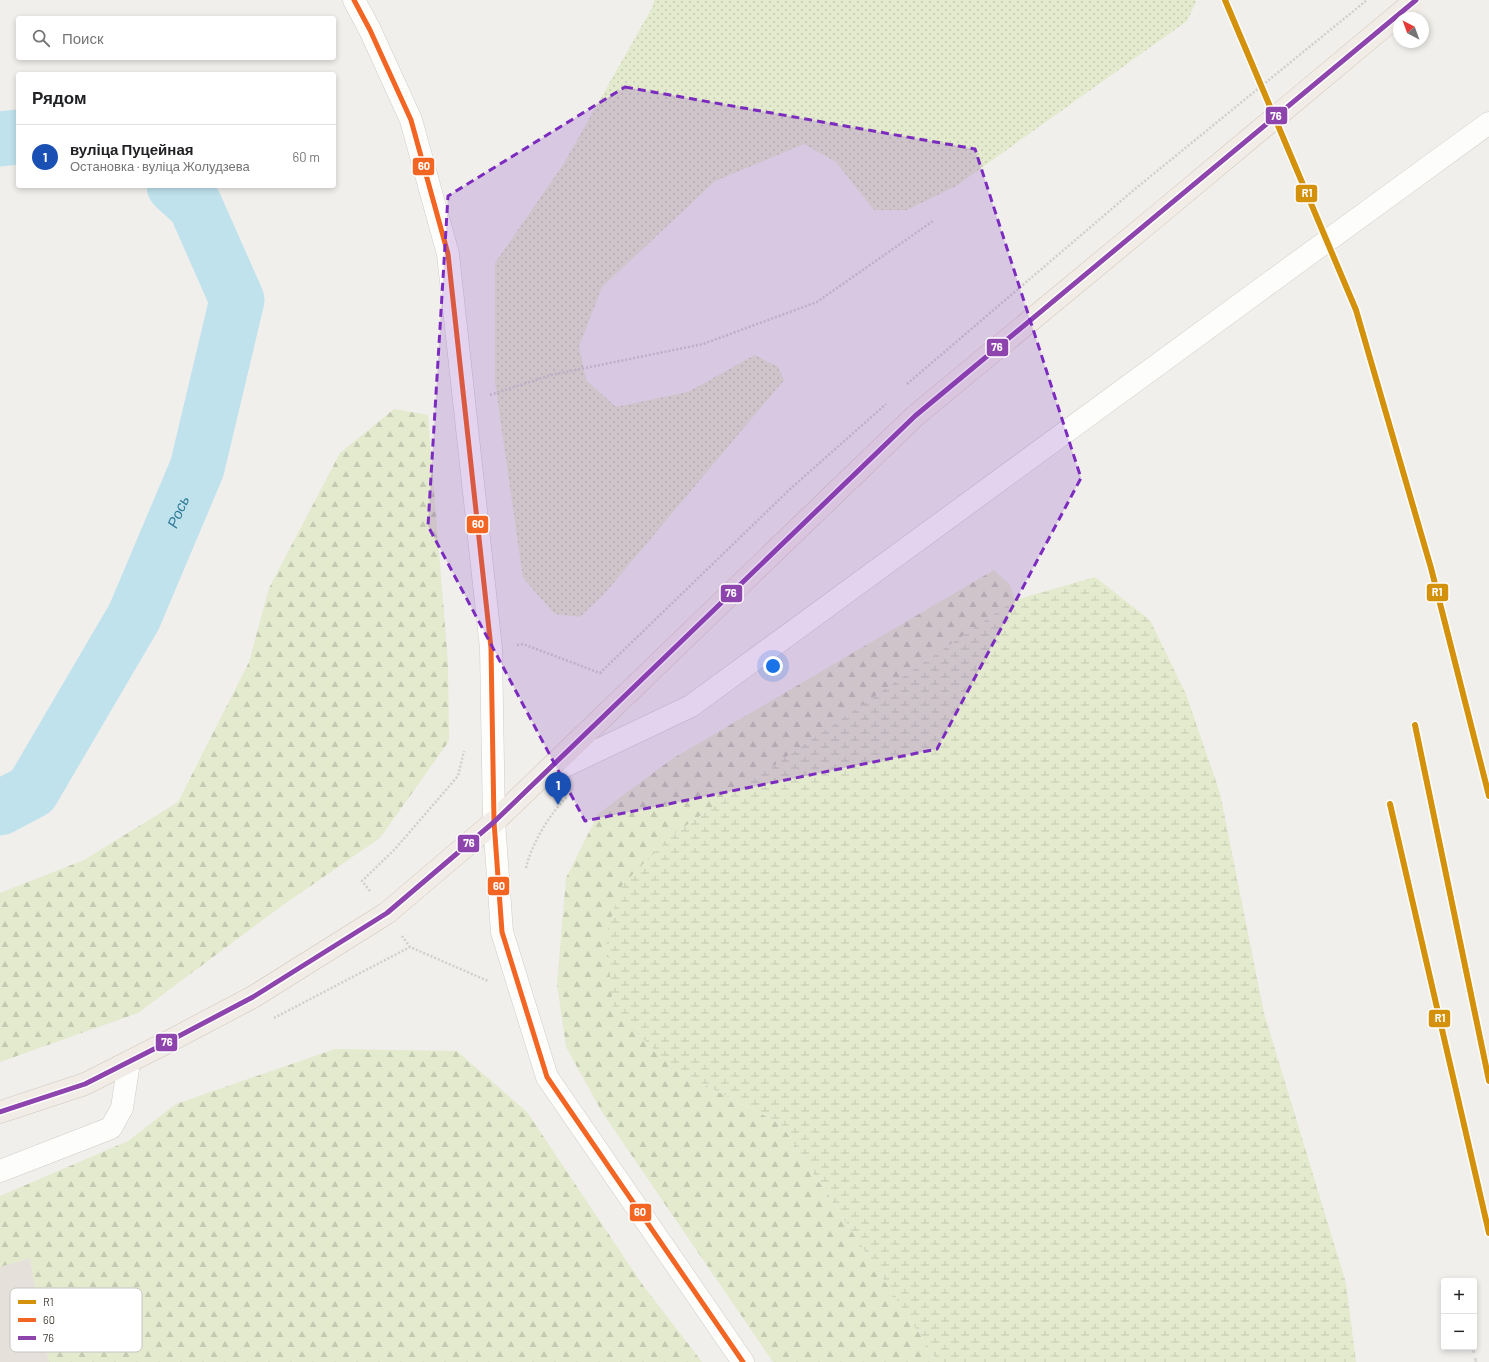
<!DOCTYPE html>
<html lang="ru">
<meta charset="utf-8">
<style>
:root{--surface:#fff;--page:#f2f2f2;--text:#202124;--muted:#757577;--line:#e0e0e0;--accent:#d93025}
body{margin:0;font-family:Barlow,sans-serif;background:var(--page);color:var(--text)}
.controls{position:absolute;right:12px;bottom:12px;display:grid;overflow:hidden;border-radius:4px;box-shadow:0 2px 6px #0003}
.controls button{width:36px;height:36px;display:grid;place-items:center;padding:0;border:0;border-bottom:1px solid var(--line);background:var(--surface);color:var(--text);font:20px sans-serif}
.compass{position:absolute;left:1393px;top:12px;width:36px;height:36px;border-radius:50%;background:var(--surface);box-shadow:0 2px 6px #0003;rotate:319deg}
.you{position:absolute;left:773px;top:666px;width:14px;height:14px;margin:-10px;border:3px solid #fff;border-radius:50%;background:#1a73e8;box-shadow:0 0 0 6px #1a73e833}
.badge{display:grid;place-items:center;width:26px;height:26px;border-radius:50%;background:var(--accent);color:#fff;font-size:13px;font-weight:700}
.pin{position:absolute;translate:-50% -33px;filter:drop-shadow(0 1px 2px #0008)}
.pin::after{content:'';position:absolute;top:21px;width:14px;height:12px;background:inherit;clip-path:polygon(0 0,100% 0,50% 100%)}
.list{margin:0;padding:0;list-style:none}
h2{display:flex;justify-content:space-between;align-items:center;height:52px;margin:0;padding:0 16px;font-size:17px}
h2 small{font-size:13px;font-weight:400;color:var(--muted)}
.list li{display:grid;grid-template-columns:26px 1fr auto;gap:12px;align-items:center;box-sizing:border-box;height:64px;padding:0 16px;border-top:1px solid var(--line)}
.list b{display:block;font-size:15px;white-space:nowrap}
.list p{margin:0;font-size:13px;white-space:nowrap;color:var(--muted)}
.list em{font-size:13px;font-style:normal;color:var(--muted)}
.icon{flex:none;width:22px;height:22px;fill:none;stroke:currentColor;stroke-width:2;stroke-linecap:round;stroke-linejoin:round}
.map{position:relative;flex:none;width:1489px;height:1362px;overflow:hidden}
.search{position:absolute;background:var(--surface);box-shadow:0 2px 6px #0003;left:16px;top:16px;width:320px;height:44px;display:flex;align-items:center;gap:10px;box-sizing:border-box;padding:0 14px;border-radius:4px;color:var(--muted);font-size:15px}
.panel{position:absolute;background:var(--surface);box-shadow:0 2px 6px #0003;left:16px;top:72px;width:320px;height:116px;border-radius:4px}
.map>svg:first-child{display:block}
.residential{fill:#e5e0d9}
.grass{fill:url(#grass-dots)}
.forest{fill:url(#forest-firs)}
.wetland{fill:url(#wetland-marsh)}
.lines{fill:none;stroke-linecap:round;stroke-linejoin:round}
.river{stroke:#bfe2ed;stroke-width:55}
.minor-casing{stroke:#cfccc9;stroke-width:23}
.major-casing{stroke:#d2c7ba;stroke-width:23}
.path{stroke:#d1cfcb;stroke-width:2.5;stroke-dasharray:2 2;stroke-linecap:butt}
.minor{stroke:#fdfdfc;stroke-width:22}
.major{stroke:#f1ece5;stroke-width:22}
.rail{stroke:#d9d9d8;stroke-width:3;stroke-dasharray:5 5;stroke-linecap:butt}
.minor-bridge-casing{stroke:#cfccc9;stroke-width:23;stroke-linecap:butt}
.major-bridge-casing{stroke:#d2c7ba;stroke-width:23;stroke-linecap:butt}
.path-bridge{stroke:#d1cfcb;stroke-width:2.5;stroke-dasharray:2 2;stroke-linecap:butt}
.minor-bridge{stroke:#fdfdfc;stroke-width:22}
.major-bridge{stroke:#f1ece5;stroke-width:22}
.bus-1-casing{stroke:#fff;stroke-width:8}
.bus-2-casing{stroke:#fff;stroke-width:8}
.bus-1{stroke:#f26522;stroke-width:5}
.bus-2{stroke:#8e44ad;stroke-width:5}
.rail-1-casing{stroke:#fff;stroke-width:9}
.rail-1{stroke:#d4910b;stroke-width:6}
.marked{fill:#7b2cbf;fill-opacity:0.2;stroke:#7b2cbf;stroke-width:3;stroke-dasharray:8 5;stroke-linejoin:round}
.labels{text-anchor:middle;stroke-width:3.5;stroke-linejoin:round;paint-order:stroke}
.water-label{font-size:15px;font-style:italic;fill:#307b96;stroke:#fff}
.key{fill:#fff;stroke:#c8c5c3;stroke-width:1}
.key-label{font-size:11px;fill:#473f38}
.line-badge{stroke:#fff;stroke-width:1.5}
.badge-label{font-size:11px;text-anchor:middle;font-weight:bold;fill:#fff}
</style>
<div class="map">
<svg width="1489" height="1362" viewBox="0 0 1489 1362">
<defs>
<pattern id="grass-dots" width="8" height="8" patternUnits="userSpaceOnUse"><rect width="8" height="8" fill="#e3eacd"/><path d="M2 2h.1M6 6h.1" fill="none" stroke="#c4cab1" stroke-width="1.8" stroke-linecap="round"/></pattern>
<pattern id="forest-firs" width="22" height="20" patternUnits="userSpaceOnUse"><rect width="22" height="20" fill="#e3eacd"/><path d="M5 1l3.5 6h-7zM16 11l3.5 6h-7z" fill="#c4cab1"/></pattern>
<pattern id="wetland-marsh" width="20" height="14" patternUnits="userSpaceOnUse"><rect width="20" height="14" fill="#e3eacd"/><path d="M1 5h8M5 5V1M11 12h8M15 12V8" fill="none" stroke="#c4cab1"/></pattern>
</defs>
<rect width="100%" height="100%" fill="#f1efec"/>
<path class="residential" d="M 30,1258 L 49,1362 L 0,1362 L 0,1267 Z"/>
<path class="grass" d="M 654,0 L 1195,0 L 1196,2 L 1187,21 L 956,186 L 907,210 L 874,210 L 836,162 L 804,144 L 715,181 L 602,287 L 579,346 L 586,380 L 616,407 L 688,392 L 755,355 L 778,367 L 784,380 L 605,593 L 580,617 L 555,614 L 523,578 L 495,382 L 495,263 L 563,165 L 653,6 Z"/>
<g class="forest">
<path d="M 394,409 L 428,415 L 448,663 L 449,741 L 380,838 L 283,905 L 138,1013 L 0,1062 L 0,893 L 84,860 L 178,802 L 249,662 L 269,588 L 340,453 Z"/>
<path d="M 994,570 L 1010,585 L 1015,600 L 671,836 L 674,1069 L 781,1124 L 938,1362 L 773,1362 L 602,1112 L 566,1047 L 557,984 L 566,878 L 598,814 L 672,759 Z"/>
<path d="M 335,1049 L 457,1051 L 527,1112 L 642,1284 L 702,1362 L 49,1362 L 30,1258 L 0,1267 L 0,1196 L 128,1141 L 176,1104 Z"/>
</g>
<path class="wetland" d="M 1095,577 L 1150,620 L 1186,694 L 1220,793 L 1264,1013 L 1346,1283 L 1356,1362 L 938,1362 L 781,1124 L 674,1069 L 613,1009 L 606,934 L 622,885 L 671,836 L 1015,600 Z"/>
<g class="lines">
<g class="river">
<path d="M 0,139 L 18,137"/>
<path id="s1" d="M 0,808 L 32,791 L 134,617 L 197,468 L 237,300 L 195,205 L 174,186"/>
</g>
<g class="minor-casing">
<g id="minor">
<path d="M 354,0 L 370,30 L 411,120 L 448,254 L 491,648 L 494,822 L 502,932 L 547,1077 L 743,1362"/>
<path d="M 1412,179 L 1489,123"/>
<path d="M 544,776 L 691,706 L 1272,281"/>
<path d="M 0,1171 L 111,1128 L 122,1108 L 129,1062"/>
</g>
</g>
<g class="major-casing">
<path id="major" d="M 0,1112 L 85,1084 L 162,1045 L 253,997 L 387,913 L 494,822 L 915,416 L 1157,216"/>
</g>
<g class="path">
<path d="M 907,384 L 1135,189"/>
<path d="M 490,395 L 551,375 L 703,344 L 817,302 L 933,221"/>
<path d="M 517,645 L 523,644 L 600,673 L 789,490 L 886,404"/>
<path d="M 526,868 C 531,845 550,813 567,797"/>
<path d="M 370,891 L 362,881 L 395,849 L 458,776 L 464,751"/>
<path d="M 402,936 L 410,947 L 488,981"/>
<path d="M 274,1018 L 410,947"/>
</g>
<use href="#minor" class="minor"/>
<use href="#major" class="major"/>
<g class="rail">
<path d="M 1225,0 L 1356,310 L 1431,568 L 1489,796"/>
<path d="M 1415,725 L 1489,1081"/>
<path d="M 1390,804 L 1489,1233"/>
<path d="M 1473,1348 L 1476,1362"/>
</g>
<g class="minor-bridge-casing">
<path id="minor-bridge" d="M 1272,281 L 1412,179"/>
</g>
<g class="major-bridge-casing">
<path id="major-bridge" d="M 1157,216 L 1411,4"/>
</g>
<path class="path-bridge" d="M 1135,189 L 1367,0"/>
<use href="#minor-bridge" class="minor-bridge"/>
<use href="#major-bridge" class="major-bridge"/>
<g class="bus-1-casing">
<path id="bus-1" d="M 354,0 L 370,30 L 411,120 L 448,254 L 491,648 L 494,822 L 502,932 L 547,1077 L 743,1362"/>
</g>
<g class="bus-2-casing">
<path id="bus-2" d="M 0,1112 L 85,1084 L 162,1045 L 253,997 L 387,913 L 494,822 L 915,416 L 1416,0"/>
</g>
<use href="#bus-1" class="bus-1"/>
<use href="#bus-2" class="bus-2"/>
<g class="rail-1-casing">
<g id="rail-1">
<path d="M 1225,0 L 1356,310 L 1431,568 L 1489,796"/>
<path d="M 1415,725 L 1489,1081"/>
<path d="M 1390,804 L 1489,1233"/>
</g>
</g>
<use href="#rail-1" class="rail-1"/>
</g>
<path class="marked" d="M 625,87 L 975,149 L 1081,478 L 937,749 L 585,821 L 428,526 L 448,196 Z"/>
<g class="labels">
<g class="water-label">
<text dy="5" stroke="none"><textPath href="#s1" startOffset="352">Рось</textPath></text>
</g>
</g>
<rect x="10" y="1288" width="132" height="64" rx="6" class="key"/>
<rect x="18" y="1300" width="18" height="4" fill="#d4910b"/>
<rect x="18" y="1318" width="18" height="4" fill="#f26522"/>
<rect x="18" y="1336" width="18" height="4" fill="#8e44ad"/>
<g class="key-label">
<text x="43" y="1306">R1</text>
<text x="43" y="1324">60</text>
<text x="43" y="1342">76</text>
</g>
<g class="line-badge">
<rect x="1265" y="106" width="23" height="19" rx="4" fill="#8e44ad"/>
<rect x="412" y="157" width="23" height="19" rx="4" fill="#f26522"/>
<rect x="1295" y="184" width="23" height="19" rx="4" fill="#d4910b"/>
<rect x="986" y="338" width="23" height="19" rx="4" fill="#8e44ad"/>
<rect x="466" y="515" width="23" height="19" rx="4" fill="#f26522"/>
<rect x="1426" y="583" width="23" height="19" rx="4" fill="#d4910b"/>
<rect x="720" y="584" width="23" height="19" rx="4" fill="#8e44ad"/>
<rect x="457" y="834" width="23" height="19" rx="4" fill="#8e44ad"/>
<rect x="487" y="876" width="23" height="20" rx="4" fill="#f26522"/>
<rect x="1428" y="1009" width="23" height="19" rx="4" fill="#d4910b"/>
<rect x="155" y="1033" width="23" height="19" rx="4" fill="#8e44ad"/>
<rect x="629" y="1203" width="23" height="19" rx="4" fill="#f26522"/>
</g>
<g class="badge-label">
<text x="1276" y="120">76</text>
<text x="424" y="170">60</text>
<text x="1307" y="197">R1</text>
<text x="997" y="351">76</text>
<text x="478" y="528">60</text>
<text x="1437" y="596">R1</text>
<text x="731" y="597">76</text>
<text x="469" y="847">76</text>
<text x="499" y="890">60</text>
<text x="1440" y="1022">R1</text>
<text x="167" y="1046">76</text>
<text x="640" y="1216">60</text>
</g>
</svg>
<div class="controls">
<button>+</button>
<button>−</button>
</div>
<svg class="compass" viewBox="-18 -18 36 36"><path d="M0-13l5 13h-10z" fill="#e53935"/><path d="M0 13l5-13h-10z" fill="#757577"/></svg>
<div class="you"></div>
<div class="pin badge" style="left:558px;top:805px;background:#1a4fb4">1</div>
<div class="search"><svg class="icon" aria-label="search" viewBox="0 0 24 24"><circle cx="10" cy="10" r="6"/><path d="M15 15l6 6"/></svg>Поиск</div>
<section class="panel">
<h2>Рядом<small></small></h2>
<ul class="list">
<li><span class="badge" style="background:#1a4fb4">1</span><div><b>вуліца Пуцейная</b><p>Остановка · вуліца Жолудзева</p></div><em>60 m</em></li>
</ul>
</section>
</div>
